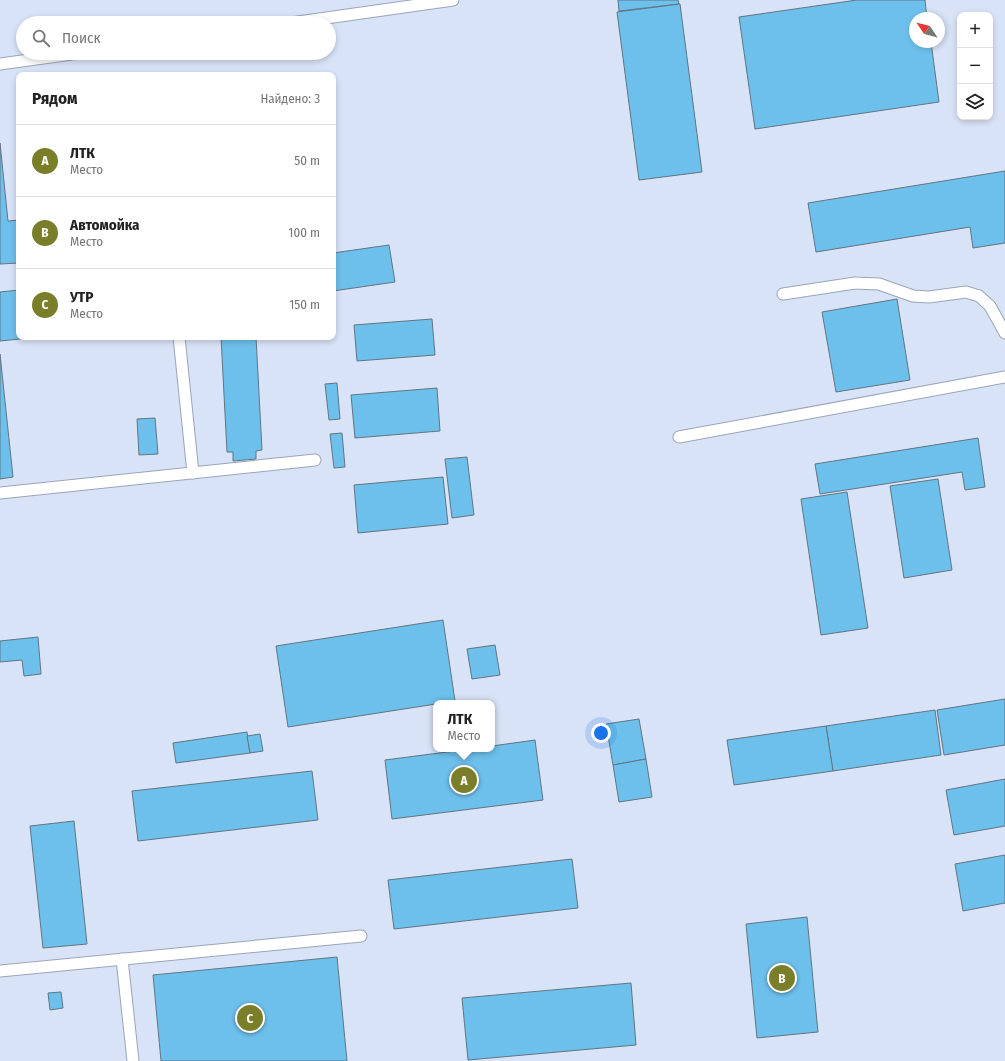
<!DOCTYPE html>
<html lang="ru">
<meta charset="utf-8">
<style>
:root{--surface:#fff;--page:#f2f2f2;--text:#222;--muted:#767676;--line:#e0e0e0;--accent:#7a7e28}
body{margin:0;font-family:"Fira Sans Condensed",sans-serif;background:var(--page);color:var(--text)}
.controls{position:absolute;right:12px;top:12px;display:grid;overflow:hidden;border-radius:8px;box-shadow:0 2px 6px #0003}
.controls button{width:36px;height:36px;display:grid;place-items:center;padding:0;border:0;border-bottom:1px solid var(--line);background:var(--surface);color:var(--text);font:20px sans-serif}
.compass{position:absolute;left:909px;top:12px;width:36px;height:36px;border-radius:50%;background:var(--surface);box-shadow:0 2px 6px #0003;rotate:305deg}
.you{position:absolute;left:601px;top:733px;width:14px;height:14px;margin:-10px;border:3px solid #fff;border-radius:50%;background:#1a73e8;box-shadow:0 0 0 6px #1a73e833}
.badge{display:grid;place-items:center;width:26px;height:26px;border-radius:50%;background:var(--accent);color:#fff;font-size:13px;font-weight:700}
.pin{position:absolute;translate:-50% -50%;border:2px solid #fff;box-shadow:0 1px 4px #0006}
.popup{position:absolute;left:433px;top:700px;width:62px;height:52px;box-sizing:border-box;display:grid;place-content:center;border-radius:8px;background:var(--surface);filter:drop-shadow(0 1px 3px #0005);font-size:13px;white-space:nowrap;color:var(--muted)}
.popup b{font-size:15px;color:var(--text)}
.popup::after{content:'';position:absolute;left:50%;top:100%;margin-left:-8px;border:8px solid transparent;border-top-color:var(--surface)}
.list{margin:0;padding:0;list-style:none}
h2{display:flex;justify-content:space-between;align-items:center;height:52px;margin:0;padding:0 16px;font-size:17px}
h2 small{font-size:13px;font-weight:400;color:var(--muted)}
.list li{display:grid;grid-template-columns:26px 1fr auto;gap:12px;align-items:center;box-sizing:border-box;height:72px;padding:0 16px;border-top:1px solid var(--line)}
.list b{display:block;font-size:15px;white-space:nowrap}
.list p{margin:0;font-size:13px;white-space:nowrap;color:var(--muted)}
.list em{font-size:13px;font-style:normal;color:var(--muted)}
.icon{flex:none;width:22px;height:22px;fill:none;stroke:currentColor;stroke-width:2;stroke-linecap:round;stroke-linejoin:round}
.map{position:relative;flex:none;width:1005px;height:1061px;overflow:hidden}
.search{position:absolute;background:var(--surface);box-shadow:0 2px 6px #0003;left:16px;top:16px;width:320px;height:44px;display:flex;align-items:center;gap:10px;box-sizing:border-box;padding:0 14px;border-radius:22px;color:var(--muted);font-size:15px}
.panel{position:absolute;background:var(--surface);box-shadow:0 2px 6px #0003;left:16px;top:72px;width:320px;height:268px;border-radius:8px}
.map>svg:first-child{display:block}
.building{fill:#6dc0ec;stroke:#617580}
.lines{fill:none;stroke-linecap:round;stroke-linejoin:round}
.lane-casing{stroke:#9ba5b8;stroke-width:13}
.lane{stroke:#fff;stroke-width:11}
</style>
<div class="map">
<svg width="1005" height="1061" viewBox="0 0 1005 1061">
<rect width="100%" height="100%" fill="#d9e3f7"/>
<g class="building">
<path d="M 618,0 L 678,0 L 679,4 L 619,11 Z"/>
<path d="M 857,0 L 925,0 L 927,18 L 915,18 L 915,42 L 931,42 L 939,102 L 755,129 L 739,17 Z"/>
<path d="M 680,4 L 702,172 L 639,180 L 617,12 Z"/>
<path d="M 0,143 L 8,221 L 19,220 L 19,263 L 0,264 Z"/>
<path d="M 1005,171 L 1005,243 L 973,248 L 970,227 L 816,252 L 808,203 Z"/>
<path d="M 389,245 L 395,282 L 333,291 L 333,253 Z"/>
<path d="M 19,290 L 19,337 L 41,337 L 0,341 L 0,292 Z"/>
<path d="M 897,299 L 910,380 L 836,392 L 822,312 Z"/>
<path d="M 432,319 L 435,355 L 357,361 L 354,325 Z"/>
<path d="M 221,337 L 256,337 L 262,450 L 256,451 L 256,459 L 233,461 L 233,452 L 227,452 Z"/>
<path d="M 0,354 L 13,477 L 0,479 Z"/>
<path d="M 337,383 L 340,419 L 329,420 L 325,384 Z"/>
<path d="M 437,388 L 440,431 L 355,438 L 351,395 Z"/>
<path d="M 155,418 L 158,454 L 139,455 L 137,419 Z"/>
<path d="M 342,433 L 345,467 L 334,468 L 330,434 Z"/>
<path d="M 978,438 L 985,487 L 965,490 L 962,472 L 820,494 L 815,464 Z"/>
<path d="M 467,457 L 474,515 L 452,518 L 445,459 Z"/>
<path d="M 443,477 L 448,524 L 358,533 L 354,485 Z"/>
<path d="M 938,479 L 952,570 L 904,578 L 890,486 Z"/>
<path d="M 847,492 L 868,628 L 821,635 L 801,499 Z"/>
<path d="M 443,620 L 455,701 L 436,703 L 436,704 L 288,727 L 276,646 Z"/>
<path d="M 38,637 L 41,674 L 24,676 L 22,660 L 0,662 L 0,641 Z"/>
<path d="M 495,645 L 500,675 L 472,679 L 467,649 Z"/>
<path d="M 1005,699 L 1005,745 L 944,755 L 937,710 Z"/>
<path d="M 935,710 L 941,755 L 833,771 L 826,726 Z"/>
<path d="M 639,719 L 646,759 L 613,765 L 606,724 Z"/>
<path d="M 826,726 L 833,771 L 734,785 L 727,740 Z"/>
<path d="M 247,732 L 250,753 L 176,763 L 173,743 Z"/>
<path d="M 260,734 L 263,751 L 250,753 L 247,736 Z"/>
<path d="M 535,740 L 543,800 L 392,819 L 385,760 L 470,749 L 492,749 L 492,746 Z"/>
<path d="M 646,759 L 652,797 L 619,802 L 613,765 Z"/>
<path d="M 312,771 L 318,820 L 138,841 L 132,791 Z"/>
<path d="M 1005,779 L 1005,826 L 954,835 L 946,790 Z"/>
<path d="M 74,821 L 87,944 L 43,948 L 30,826 Z"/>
<path d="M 1005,855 L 1005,903 L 963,911 L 955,864 Z"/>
<path d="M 572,859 L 578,908 L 394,929 L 388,880 Z"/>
<path d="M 807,917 L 818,1032 L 757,1038 L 746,924 Z"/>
<path d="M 337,957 L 347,1061 L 161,1061 L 153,975 Z"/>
<path d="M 631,983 L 636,1045 L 468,1060 L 462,998 Z"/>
<path d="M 61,992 L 63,1008 L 50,1010 L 48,993 Z"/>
</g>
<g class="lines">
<g class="lane-casing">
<g id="lane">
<path d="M 291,23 L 453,0"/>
<path d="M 0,64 L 79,53"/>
<path d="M 783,294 L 855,283 L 879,284 L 913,296 L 929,297 L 966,292 L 979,296 L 990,306 L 1005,333"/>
<path d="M 179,337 L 193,473"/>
<path d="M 679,437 L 1005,377"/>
<path d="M 0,493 L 315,460"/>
<path d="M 122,959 L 133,1061"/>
<path d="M 0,971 L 361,936"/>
</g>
</g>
<use href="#lane" class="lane"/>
</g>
</svg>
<div class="controls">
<button>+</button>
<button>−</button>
<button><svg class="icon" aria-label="layers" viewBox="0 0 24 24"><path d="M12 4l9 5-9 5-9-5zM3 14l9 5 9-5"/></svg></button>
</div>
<svg class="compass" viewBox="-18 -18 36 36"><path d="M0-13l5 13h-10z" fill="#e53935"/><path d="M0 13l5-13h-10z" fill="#767676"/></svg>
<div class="you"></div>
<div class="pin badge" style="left:464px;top:780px">A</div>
<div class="popup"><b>ЛТК</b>Место</div>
<div class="pin badge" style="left:782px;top:978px">B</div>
<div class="pin badge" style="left:250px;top:1018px">C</div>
<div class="search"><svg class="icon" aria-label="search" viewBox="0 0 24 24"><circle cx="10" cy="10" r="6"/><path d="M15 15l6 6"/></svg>Поиск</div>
<section class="panel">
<h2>Рядом<small>Найдено: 3</small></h2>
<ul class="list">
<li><span class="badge">A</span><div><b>ЛТК</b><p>Место</p></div><em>50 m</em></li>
<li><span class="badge">B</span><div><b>Автомойка</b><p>Место</p></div><em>100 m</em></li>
<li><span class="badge">C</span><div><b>УТР</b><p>Место</p></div><em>150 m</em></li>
</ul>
</section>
</div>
